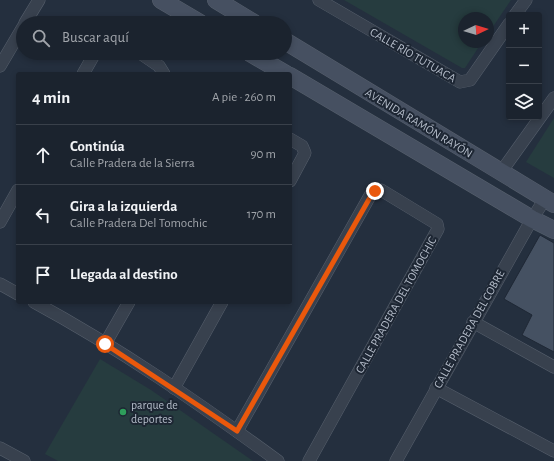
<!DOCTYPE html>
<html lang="es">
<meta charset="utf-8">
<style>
:root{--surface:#1b232e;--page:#242b36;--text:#f1f3f6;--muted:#a0a4aa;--line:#39404a}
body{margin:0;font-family:"Alegreya Sans",sans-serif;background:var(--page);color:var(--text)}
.controls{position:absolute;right:12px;top:12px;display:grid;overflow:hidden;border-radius:4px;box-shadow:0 2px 6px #0003}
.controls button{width:36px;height:36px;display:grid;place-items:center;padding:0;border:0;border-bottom:1px solid var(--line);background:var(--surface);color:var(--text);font:20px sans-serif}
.compass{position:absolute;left:458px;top:12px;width:36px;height:36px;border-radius:50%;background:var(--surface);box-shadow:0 2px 6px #0003;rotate:86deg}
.stop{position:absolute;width:12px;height:12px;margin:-9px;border:3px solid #ea580c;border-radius:50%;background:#fff}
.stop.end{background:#ea580c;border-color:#fff;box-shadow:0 1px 4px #0008}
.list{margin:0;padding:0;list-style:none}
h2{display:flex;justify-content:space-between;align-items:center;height:52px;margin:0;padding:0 16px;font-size:17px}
h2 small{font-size:13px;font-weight:400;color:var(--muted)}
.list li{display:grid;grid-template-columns:26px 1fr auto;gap:12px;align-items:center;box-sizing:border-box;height:60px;padding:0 16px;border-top:1px solid var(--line)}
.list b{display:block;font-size:15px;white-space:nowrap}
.list p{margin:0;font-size:13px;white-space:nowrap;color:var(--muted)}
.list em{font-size:13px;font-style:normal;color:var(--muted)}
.icon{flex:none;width:22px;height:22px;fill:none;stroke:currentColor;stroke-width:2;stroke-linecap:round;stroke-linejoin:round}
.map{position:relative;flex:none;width:554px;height:461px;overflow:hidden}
.search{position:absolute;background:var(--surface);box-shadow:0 2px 6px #0003;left:16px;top:16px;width:276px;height:44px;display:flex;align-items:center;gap:10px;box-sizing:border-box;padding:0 14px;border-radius:22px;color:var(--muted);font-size:15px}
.panel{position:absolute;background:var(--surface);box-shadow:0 2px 6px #0003;left:16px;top:72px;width:276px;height:232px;border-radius:4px}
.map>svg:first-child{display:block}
.green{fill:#263c3f}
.building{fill:#455162;stroke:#1f2835}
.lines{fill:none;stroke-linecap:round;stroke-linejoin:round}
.street-casing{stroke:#565f6c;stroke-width:13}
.secondary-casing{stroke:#565f6c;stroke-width:18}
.street{stroke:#38414e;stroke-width:12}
.secondary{stroke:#465061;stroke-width:17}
.route{stroke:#ea580c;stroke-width:5}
.leisure-dot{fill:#2e9e5b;stroke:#1d2633;stroke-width:1.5}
.labels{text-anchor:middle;stroke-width:4;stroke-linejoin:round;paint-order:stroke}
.street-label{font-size:12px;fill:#b4bcc9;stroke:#1d2633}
.poi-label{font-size:12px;fill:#b4bcc9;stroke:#1d2633;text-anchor:start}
</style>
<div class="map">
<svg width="554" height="461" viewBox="0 0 554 461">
<rect width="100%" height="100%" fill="#242f3e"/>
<g class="green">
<path d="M 344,0 L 511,0 L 488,34 L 488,18 L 464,18 L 464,42 L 482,42 L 465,68 L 462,68 Z"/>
<path d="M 554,118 L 554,178 L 526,162 Z"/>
<path d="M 100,359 L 151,390 L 253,461 L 58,461 L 45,454 Z"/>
</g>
<path class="building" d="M 540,235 L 554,243 L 554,352 L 522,335 L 532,315 L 504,299 Z"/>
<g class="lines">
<g class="street-casing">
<g id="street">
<path d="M 319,0 L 460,82 L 470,80 L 509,24"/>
<path d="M 515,15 L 526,0"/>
<path d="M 25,23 L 39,0"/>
<path d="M 140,53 L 159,66 L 164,74"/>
<path d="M 0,66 L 23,27"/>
<path d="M 83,74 L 95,53"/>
<path d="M 290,139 L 302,146 L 305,153 L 290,181"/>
<path d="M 501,172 L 554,98"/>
<path d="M 0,222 L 18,190"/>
<path d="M 0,284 L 18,294"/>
<path d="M 34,302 C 119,348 200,404 278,461"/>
<path d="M 473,322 L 554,367"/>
<path d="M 105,344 L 129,302"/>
<path d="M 174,388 L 222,302"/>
<path d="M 436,388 L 554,451"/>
<path d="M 237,431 L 371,194 L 381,190 L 437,224 L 438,229 L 309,461"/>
<path d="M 0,448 L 24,461"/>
<path d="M 396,461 L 532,219 L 545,199"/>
</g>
</g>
<g class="secondary-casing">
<g id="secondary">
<path d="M 161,0 L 200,23"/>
<path d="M 216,0 L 254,23"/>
<path d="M 285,41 L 554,204"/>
<path d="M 250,53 L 286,74"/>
<path d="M 290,76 L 532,219 L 554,230"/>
</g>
</g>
<use href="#street" class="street"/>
<use href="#secondary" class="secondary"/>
</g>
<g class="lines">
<path class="route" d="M 105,344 L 237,431 L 372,194 L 375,191"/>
</g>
<circle class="leisure-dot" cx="123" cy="412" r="4"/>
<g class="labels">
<g class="street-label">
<text transform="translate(413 55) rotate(30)" y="4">CALLE RÍO TUTUACA</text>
<text transform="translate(419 123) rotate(31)" y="4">AVENIDA RAMÓN RAYÓN</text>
<text transform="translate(396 305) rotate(-61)" y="4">CALLE PRADERA DEL TOMOCHIC</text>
<text transform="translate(469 329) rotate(-61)" y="4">CALLE PRADERA DEL COBRE</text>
</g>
<g class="poi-label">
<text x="131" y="409">parque de<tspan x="131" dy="14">deportes</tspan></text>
</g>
</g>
</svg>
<div class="controls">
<button>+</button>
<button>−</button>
<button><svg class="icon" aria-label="layers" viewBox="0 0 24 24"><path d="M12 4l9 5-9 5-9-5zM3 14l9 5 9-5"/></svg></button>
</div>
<svg class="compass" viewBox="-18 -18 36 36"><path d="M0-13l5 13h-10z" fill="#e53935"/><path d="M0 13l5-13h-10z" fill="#a0a4aa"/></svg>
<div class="stop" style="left:105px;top:344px"></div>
<div class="stop end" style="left:375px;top:191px"></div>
<div class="search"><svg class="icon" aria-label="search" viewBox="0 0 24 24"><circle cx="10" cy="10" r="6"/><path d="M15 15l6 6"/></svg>Buscar aquí</div>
<section class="panel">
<h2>4 min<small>A pie · 260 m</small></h2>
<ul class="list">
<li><svg class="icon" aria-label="ahead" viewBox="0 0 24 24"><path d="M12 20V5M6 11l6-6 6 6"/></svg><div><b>Continúa</b><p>Calle Pradera de la Sierra</p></div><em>90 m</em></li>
<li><svg class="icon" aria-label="left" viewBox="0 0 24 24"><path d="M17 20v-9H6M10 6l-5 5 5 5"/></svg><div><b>Gira a la izquierda</b><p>Calle Pradera Del Tomochic</p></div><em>170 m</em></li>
<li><svg class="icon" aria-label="arrive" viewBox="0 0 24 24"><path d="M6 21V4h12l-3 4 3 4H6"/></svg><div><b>Llegada al destino</b></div></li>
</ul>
</section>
</div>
